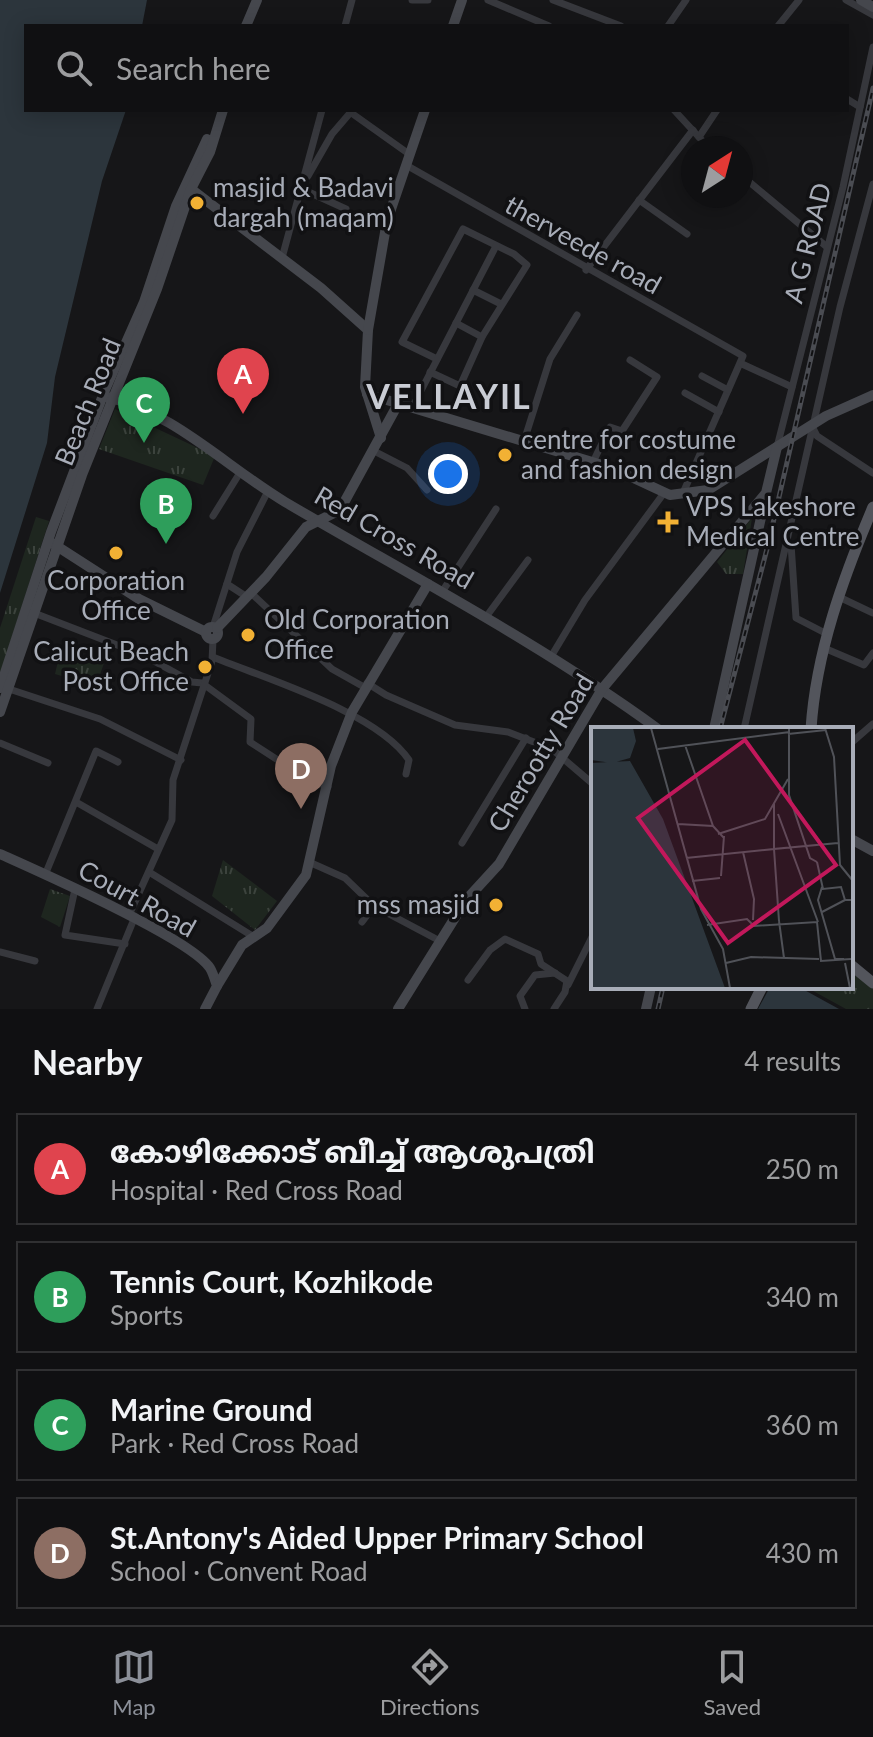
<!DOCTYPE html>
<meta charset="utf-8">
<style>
:root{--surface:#101012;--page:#19191b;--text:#f1f3f6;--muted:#9c9d9f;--line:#303032;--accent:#8c9099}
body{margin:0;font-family:Lato,"Noto Sans Malayalam",sans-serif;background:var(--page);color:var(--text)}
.compass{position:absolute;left:681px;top:136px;width:72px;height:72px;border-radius:50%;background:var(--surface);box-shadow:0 4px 20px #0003;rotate:36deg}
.you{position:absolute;left:448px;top:474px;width:28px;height:28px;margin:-20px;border:6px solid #fff;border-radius:50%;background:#1a73e8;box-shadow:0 0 0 12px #1a73e833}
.badge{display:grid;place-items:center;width:52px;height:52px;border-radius:50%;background:var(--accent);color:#fff;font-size:26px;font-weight:700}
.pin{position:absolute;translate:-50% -66px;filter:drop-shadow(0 2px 4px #0008)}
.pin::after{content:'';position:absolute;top:42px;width:28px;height:24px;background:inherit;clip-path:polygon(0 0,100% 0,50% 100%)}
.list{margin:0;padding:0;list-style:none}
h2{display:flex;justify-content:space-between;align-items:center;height:104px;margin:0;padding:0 32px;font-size:34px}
h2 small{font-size:26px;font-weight:400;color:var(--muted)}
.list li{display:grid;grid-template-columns:52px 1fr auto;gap:24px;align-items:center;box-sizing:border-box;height:112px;margin:0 16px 16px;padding:0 16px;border:2px solid var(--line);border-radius:0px}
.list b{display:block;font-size:30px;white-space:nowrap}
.list p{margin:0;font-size:26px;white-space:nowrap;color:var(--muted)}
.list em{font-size:26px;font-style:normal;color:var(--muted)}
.icon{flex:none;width:44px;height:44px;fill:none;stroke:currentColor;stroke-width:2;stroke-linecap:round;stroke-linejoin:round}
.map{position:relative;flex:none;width:873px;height:1009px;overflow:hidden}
.search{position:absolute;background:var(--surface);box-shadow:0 4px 20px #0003;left:24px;right:24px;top:24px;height:88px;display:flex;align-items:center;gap:20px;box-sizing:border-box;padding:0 28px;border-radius:0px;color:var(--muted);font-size:30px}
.sheet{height:616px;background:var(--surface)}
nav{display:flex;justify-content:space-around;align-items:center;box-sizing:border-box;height:112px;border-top:2px solid var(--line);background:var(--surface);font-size:22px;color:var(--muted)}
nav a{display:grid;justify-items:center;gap:4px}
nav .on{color:var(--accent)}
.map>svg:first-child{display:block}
.park{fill:url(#park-tufts)}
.water{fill:#2c353c}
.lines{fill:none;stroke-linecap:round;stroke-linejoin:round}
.street{stroke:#37383d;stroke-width:7}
.secondary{stroke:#45474d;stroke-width:10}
.primary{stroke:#53555c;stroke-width:11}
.rail-casing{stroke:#4a4c52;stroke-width:5}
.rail{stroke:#111113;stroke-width:2;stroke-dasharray:6;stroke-linecap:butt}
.poi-dot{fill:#f2b134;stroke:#111113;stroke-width:3}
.labels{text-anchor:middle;stroke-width:7;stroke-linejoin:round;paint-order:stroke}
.poi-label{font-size:26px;fill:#a8adb8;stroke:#111113;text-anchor:start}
.street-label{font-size:26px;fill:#a8adb8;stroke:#111113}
.district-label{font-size:34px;font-weight:bold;letter-spacing:2px;fill:#c9ccd4;stroke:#111113}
.inset-road{fill:none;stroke:#505258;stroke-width:2}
.view{fill:#c2185b;fill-opacity:0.15;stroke:#c2185b;stroke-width:4}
.inset-edge{fill:none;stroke:#a8adb8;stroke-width:4}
</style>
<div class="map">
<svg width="873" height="1009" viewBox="0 0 873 1009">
<defs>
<pattern id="park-tufts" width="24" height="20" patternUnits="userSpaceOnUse" patternTransform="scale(2)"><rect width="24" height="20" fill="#1e261f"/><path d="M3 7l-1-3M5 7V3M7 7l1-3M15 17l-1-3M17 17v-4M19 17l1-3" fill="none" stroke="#3c433d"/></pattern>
</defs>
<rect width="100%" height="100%" fill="#161618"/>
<g class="park">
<path d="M 115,409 L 215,456 L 203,485 L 99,449 Z"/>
<path d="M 36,517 L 49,521 L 0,674 L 0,628 Z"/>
<path d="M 752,518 L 743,574 L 726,574 L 717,562 Z"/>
<path d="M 61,649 L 104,663 L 96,686 L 55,674 Z"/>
<path d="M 223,860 L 277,901 L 255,930 L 212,896 Z"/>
<path d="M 50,889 L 70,896 L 60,927 L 41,917 Z"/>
<path d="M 851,970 L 873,987 L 873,1009 L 846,1009 L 806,987 L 851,987 Z"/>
</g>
<g class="water">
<path d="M 0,0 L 147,0 L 142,26 L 26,26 L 26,110 L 126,110 L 102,181 L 55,377 L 47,443 L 0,593 Z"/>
<path d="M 770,987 L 799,987 L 839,1009 L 758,1009 Z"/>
</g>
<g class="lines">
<g class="street">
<path d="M 412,0 L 428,0"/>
<path d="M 488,0 L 549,26"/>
<path d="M 553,0 L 621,26"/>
<path d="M 846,0 L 873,15"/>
<path d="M 345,26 L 352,0"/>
<path d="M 668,26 L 686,0"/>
<path d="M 778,26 L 799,0"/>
<path d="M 847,99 L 860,107"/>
<path d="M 674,110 L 709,148"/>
<path d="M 350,112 L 409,154"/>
<path d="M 699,137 L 717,110"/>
<path d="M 406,165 L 743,356 L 683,493"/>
<path d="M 741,175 L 827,247"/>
<path d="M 308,176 L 332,134 L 350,113"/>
<path d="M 302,189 L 346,209"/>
<path d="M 639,200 L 687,234"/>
<path d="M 282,258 L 322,110"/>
<path d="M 586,270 L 693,130"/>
<path d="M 473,290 L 501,304"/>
<path d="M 437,359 L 402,342 L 463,229 L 514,254 L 527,265 L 482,337 L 456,323"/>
<path d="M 742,364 L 792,387"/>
<path d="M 430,372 L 460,386 L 482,337"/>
<path d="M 702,376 L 728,390"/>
<path d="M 685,393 L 719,412"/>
<path d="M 412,408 L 496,246"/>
<path d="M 813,428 L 817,436 L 873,473"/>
<path d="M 524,441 L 550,359 L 577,315"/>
<path d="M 777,447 L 843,187 L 873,47"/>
<path d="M 374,451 L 407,468 L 427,490"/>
<path d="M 593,462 L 610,427 L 622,431 L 657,377 L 630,360"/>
<path d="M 213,516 L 241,471"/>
<path d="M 791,544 L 796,618 L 827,634"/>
<path d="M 227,584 L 247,597"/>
<path d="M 442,592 L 496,509"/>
<path d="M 251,593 L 332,669 L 364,687"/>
<path d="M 839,597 L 873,613"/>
<path d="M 34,613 L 143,655 L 192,682 L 202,683 L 251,719 L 250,742 L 301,775 L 328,787"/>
<path d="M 486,617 L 528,560"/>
<path d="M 213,627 L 237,552 L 268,491"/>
<path d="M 824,648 L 864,665 L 873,653"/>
<path d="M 552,655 L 585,600 L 664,493"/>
<path d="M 213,657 C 266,679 377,712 409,760 L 406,774"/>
<path d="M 367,683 L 386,695 L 455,725 L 508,732 L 552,749 L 593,784"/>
<path d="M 9,689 L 100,719 L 181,760"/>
<path d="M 744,729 L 840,307 L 873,184"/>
<path d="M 0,743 L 48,763"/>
<path d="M 851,743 L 873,724"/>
<path d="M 76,802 L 158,849"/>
<path d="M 462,843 L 526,738"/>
<path d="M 309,862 L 345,878 L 374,906 L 440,941"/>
<path d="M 149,872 L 254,937"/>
<path d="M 45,875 L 96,751 L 118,762"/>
<path d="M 75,889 L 65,935 L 125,944"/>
<path d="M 129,915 L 172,820 L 173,780 L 212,661 L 213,640"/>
<path d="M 362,922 L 374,906"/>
<path d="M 0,952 L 35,961"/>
<path d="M 468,980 L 490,950 L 505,939 L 538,954 L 541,964 L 567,981 L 565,992 L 554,1009"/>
<path d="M 568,985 L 593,935"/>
<path d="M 97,1009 L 134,919"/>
<path d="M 525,1009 L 520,996 L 535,975 L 555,973"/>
</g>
<g class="secondary">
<path d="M 861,0 L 873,7"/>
<path d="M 246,26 L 257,0"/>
<path d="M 453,26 L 462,0"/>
<path d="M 191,189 L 321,288 L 368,330 L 365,387 L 381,438"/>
<path d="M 368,330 L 387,221 L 425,110"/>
<path d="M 367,394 L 612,468 L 670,495 L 708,490 L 826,416 L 873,395"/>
<path d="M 103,396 C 173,411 225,466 285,502 C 411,576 540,643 658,729"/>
<path d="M 52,543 L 139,599 L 206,632"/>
<circle cx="212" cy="633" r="6"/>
<path d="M 217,628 L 266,577 L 306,527 L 340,510 L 398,404"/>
<path d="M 0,688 L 51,532 L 105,390 L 144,302 L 176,206 L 207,139"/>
<path d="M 0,712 L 82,475 L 157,289 L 191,189 L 210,152 L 223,110"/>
<path d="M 714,729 L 766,495"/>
<path d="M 851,839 L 873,851"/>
<path d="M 0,854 C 40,872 190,938 210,968 C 213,973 215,980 217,986 L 205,1009"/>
<path d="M 217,986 L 242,945 L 267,928 L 306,875 L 331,766 L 352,712 L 428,584"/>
<path d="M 398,1009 L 466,900 L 499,864 L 602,689 L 766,493 L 777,447"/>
<path d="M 646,1009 L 651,987"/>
</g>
<g class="primary">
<path d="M 811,729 C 816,652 843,578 873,507"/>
<path d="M 851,965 L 873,983"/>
<path d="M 751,1009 L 762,987"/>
</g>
<g class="rail-casing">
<g id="rail">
<path d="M 720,729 L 768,545 L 873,88"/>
<path d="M 658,1009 L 663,987"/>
</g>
</g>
<use href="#rail" class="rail"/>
</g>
<g class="poi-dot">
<circle cx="197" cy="203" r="8"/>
<circle cx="505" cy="455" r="8"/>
<path d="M664 510h8v8h8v8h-8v8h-8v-8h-8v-8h8z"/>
<circle cx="116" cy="553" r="8"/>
<circle cx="248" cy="635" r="8"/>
<circle cx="205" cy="667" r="8"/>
<circle cx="496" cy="905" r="8"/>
</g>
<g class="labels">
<g class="poi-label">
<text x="213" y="197">masjid &amp; Badavi<tspan x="213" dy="30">dargah (maqam)</tspan></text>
<text x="521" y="449">centre for costume<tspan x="521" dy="30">and fashion design</tspan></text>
<text x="686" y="516">VPS Lakeshore<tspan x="686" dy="30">Medical Centre</tspan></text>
<text x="116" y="590" text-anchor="middle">Corporation<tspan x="116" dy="30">Office</tspan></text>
<text x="264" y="629">Old Corporation<tspan x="264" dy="30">Office</tspan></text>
<text x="189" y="661" text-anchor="end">Calicut Beach<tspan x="189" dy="30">Post Office</tspan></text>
<text x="480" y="914" text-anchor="end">mss masjid</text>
</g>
<g class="street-label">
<text transform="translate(808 243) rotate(-76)" y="9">A G ROAD</text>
<text transform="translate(583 245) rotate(29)" y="9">therveede road</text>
<text transform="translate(88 402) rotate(-68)" y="9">Beach Road</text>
<text transform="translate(394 538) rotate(30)" y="9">Red Cross Road</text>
<text transform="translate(541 753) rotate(-59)" y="9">Cherootty Road</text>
<text transform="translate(137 899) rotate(29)" y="9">Court Road</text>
</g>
<g class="district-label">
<text x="449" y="409">VELLAYIL</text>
</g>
</g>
<g transform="translate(591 727)">
<rect width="262" height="262" fill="#161618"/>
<path d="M 0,1 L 42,1 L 45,14 L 39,31 L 21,36 L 0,33 ZM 39,34 L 72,92 L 134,261 L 0,261 L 0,36 Z" fill="#2c353c"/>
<path class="inset-road" d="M 60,1 L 110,182 L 132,222 L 139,261M 198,1 L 198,68 L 219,131 L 226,135M 234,1 L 243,30 L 249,138 L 262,154M 197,7 L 235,3M 94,18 L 122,99M 67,22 L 199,5M 187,87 L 227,195M 87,97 L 122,99 L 133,111M 127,107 L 174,92 L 197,52M 152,125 L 163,172 L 162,193M 95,131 L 183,122 L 183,77M 226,135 L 232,162 L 250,160 L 254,173 L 262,173M 130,149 L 133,109M 101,154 L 129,151M 231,160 L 227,173 L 244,232 L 253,232M 231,185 L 254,173M 188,194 L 193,231M 188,194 L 183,122 L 247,116M 116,198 L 156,192 L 163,199 L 226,195 L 230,234 L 260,232M 135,236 L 160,230 L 228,232M 254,236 L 259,261"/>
<path class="view" d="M 154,13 L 245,138 L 137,216 L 47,91 Z"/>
<rect width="262" height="262" class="inset-edge"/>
</g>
</svg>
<svg class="compass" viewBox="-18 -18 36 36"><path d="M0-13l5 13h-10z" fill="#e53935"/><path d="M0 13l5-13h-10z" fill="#9c9d9f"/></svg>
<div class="you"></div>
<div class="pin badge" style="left:243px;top:414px;background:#e0444e">A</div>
<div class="pin badge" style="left:166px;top:544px;background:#2e9e5b">B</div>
<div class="pin badge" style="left:144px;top:443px;background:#2e9e5b">C</div>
<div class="pin badge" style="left:301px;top:809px;background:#8d6e63">D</div>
<div class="search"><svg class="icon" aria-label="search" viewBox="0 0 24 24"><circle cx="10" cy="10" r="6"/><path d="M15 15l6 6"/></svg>Search here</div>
</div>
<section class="sheet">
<h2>Nearby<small>4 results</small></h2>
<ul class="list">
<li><span class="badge" style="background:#e0444e">A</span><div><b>കോഴിക്കോട് ബീച്ച് ആശുപത്രി</b><p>Hospital · Red Cross Road</p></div><em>250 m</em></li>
<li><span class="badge" style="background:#2e9e5b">B</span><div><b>Tennis Court, Kozhikode</b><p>Sports</p></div><em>340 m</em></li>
<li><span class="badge" style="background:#2e9e5b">C</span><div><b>Marine Ground</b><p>Park · Red Cross Road</p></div><em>360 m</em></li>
<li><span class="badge" style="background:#8d6e63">D</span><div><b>St.Antony's Aided Upper Primary School</b><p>School · Convent Road</p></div><em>430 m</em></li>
</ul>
</section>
<nav>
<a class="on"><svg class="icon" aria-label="map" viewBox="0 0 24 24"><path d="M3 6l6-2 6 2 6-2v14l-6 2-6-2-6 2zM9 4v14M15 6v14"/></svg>Map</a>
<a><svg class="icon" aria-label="directions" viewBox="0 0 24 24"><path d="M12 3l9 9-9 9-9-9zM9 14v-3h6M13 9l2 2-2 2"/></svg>Directions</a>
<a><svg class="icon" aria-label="saved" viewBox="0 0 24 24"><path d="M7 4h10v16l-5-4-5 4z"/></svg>Saved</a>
</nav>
